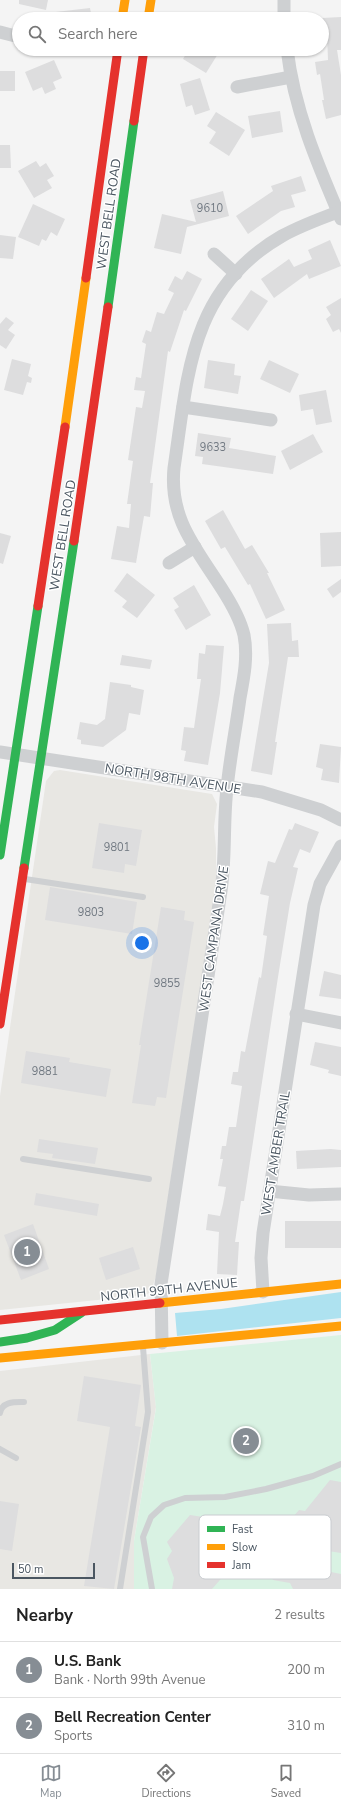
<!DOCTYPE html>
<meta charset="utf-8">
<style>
:root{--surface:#fff;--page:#f2f2f2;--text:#222;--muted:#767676;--line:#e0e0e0;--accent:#868d94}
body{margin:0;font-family:"Nunito Sans",sans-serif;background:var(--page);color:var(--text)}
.scale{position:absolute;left:12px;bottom:10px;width:83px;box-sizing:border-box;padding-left:4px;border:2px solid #4a5661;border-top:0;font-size:11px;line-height:14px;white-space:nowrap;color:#4a5661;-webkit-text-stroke:3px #fff;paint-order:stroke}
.you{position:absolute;left:142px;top:943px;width:14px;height:14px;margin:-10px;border:3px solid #fff;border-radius:50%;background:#1a73e8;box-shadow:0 0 0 6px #1a73e833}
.badge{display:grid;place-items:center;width:26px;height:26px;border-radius:50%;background:var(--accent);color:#fff;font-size:13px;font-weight:700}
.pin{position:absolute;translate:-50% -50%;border:2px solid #fff;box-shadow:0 1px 4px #0006}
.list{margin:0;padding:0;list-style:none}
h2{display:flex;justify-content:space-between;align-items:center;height:52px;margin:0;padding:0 16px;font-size:17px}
h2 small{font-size:13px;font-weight:400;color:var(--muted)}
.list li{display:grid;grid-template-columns:26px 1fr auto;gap:12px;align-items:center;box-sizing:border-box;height:56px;padding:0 16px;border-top:1px solid var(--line)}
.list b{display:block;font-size:15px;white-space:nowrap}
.list p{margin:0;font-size:13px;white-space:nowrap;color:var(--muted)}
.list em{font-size:13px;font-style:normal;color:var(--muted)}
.icon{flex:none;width:22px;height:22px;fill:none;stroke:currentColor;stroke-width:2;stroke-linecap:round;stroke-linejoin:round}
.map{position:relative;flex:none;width:341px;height:1589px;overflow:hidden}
.search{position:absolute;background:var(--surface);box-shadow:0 1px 3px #0004;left:12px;right:12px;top:12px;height:44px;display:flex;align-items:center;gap:10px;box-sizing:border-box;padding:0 14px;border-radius:22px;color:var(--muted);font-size:15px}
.sheet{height:164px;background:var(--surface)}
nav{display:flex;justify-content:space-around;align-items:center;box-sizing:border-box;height:56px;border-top:1px solid var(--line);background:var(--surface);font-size:11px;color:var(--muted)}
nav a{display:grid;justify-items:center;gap:2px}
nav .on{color:var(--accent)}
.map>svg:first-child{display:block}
.commercial{fill:#e8e7e3}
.green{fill:#d9f2e3}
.water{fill:#aee2f0}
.building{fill:#ddddde}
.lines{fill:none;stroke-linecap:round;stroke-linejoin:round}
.lane{stroke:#ced0d2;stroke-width:6}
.street{stroke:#ced0d2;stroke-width:13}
.fast{stroke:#30b455;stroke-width:9}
.slow{stroke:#ff9f0a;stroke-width:9}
.jam{stroke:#e5322d;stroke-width:9}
.labels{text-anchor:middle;stroke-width:3;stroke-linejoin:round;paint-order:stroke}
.number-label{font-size:11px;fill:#707881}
.street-label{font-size:13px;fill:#4a5661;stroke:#fff}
.key{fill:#fff;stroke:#c9ccd0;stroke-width:1}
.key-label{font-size:11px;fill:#4a5661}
</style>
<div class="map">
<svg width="341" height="1589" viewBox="0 0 341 1589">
<rect width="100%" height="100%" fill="#f4f4f4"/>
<g class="commercial">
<path d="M 60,770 L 212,794 L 217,804 L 214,827 L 216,848 L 216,884 L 156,1276 L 151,1291 L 146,1295 L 0,1310 L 0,1096 L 46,781 L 54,771 Z"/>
<path d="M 150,1354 L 156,1407 L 134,1541 L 134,1589 L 0,1589 L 0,1371 Z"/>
</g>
<path class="green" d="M 341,1335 L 341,1589 L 134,1589 L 134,1541 L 156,1408 L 150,1354 Z"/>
<path class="water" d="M 341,1292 L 341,1318 L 177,1336 L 175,1313 L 221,1309 Z"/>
<g class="building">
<path d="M 19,0 L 48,0 L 46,10 L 19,4 Z"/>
<path d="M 90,8 L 92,19 L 47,19 L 47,13 Z"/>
<path d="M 341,17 L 341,50 L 337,50 L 341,75 L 341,115 L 326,119 L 322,100 L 324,100 L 320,74 L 317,75 L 315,62 L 328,60 L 327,34 L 322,34 L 322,18 Z"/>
<path d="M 189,49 L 221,49 L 206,73 L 183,59 Z"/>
<path d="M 54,60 L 62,78 L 53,82 L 56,89 L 45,94 L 42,87 L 33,91 L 25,72 Z"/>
<rect x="0" y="71" width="15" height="20"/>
<path d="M 200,78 L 210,110 L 195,115 L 192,105 L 186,107 L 180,84 Z"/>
<path d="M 280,111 L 283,132 L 252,138 L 248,116 Z"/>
<path d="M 216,112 L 245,130 L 229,156 L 209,143 L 216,132 L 207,126 Z"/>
<path d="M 0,145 L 10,145 L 11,168 L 0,168 Z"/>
<path d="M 36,161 L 40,167 L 46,163 L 54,176 L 47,180 L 52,188 L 34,198 L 18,171 Z"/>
<path d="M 301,176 L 306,191 L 291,195 L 295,207 L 281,211 L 248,234 L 236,216 L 273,191 L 271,186 Z"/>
<path d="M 223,191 L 229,216 L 187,227 L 181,254 L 154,248 L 162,214 L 196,222 L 190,200 Z"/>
<path d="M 33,204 L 65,219 L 57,236 L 51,232 L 46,241 L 42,239 L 39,246 L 18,237 Z"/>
<path d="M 0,235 L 16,237 L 13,259 L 0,258 Z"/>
<path d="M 330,240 L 341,266 L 309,279 L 307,274 L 274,298 L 261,279 L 289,259 L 294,267 L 312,259 L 308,250 Z"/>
<path d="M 187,271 L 202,279 L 186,311 L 184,310 L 170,352 L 168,351 L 150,483 L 153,483 L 150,517 L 144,516 L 136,563 L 111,559 L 117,526 L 129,528 L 131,504 L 127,504 L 133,461 L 128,460 L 136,407 L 142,408 L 145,391 L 134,390 L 136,377 L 141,378 L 146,344 L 142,342 L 146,330 L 151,332 L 157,312 L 164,314 L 174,293 L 168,290 L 175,276 L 182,280 Z"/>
<path d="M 251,290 L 268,301 L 248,331 L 231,319 Z"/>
<path d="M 341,298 L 341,333 L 339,329 L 333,332 L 326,319 L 331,315 L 326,307 Z"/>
<path d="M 6,317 L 14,323 L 8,330 L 15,335 L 6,349 L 0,345 L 0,324 Z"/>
<path d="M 12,359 L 31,364 L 28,376 L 32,378 L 31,383 L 27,382 L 23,395 L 4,390 Z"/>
<path d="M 208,360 L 235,364 L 234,375 L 241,376 L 238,394 L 204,388 Z"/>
<path d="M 269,360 L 299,374 L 290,393 L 260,379 Z"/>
<path d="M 326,390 L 332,422 L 316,425 L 313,409 L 301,411 L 299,395 Z"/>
<path d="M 198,433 L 231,438 L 229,448 L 276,456 L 273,474 L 202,464 L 203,457 L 195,456 Z"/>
<path d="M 313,434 L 323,452 L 290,470 L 281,451 Z"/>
<path d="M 223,510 L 245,549 L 252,545 L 269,573 L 267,573 L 285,610 L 266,619 L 250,584 L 248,585 L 225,547 L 221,549 L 205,521 Z"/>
<path d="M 341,532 L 341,566 L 321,567 L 320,533 Z"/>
<path d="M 0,533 L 11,536 L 3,564 L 0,563 Z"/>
<path d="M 127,573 L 155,595 L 137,618 L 122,607 L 127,601 L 114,591 Z"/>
<path d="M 341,579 L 341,592 L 333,598 L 327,589 Z"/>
<path d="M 194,585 L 211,615 L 186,630 L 174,610 L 179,607 L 173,598 Z"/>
<path d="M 291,623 L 292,641 L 298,640 L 299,657 L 288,657 L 275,742 L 277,742 L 272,775 L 251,771 L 269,663 L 267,624 Z"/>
<path d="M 206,645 L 224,646 L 220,693 L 208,765 L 184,761 L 186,751 L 181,750 L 184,727 L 194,728 L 201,679 L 197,679 L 199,653 L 205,654 Z"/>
<path d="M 122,655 L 152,660 L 150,669 L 120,665 Z"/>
<path d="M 110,682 L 131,685 L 131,687 L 144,690 L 140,715 L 129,713 L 126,730 L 103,747 L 81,744 L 81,740 L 77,739 L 80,722 L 97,725 L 105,719 Z"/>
<path d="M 320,744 L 341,747 L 339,783 L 321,780 L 323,769 L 316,767 Z"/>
<path d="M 99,823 L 142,830 L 136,866 L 125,864 L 124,873 L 92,868 Z"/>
<path d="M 295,823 L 319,832 L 310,853 L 300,849 L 293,867 L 298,868 L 290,903 L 278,977 L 244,1201 L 241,1201 L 235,1242 L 239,1242 L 237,1275 L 217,1274 L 219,1232 L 206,1230 L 208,1214 L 220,1216 L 223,1204 L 226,1187 L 218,1186 L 223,1159 L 220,1159 L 222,1146 L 226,1146 L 229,1127 L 236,1127 L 242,1086 L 231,1084 L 233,1072 L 238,1072 L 241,1051 L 245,1052 L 259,977 L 261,978 L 267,936 L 263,935 L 269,896 L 260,894 L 268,861 L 275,863 L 289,829 L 292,830 Z"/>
<path d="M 50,887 L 137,902 L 132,934 L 45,920 Z"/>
<path d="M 161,907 L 185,911 L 184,920 L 194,922 L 166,1098 L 157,1097 L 155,1106 L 132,1103 L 141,1045 L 139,1045 Z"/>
<path d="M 324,971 L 341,975 L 341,999 L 319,996 Z"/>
<path d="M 315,1042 L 341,1047 L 341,1076 L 328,1073 L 329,1070 L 310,1065 Z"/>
<path d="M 26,1051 L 70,1058 L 69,1062 L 111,1069 L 106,1097 L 21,1083 Z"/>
<path d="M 39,1139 L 98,1148 L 95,1164 L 52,1158 L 53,1154 L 37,1152 Z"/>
<path d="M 331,1149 L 341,1150 L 341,1167 L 297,1169 L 296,1151 Z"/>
<path d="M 36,1193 L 99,1204 L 97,1216 L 34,1205 Z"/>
<rect x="285" y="1221" width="56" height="27"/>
<path d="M 33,1224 L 49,1269 L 21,1280 L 4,1235 Z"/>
<path d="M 133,1247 L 140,1269 L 106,1280 L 99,1258 Z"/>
<path d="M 84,1376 L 141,1385 L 135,1426 L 141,1427 L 114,1589 L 84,1586 L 110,1427 L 77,1421 Z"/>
<path d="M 330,1480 L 341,1482 L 341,1553 L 328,1551 L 320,1529 L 304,1549 L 311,1568 L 341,1574 L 341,1589 L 293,1589 L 290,1583 L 273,1580 L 267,1567 L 291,1536 L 299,1535 L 293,1517 L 299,1510 L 305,1511 Z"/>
<path d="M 0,1501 L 19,1504 L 12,1551 L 0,1549 Z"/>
<path d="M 190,1515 L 210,1518 L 218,1540 L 228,1543 L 234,1564 L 212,1589 L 172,1589 L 174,1578 L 167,1559 L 172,1551 L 167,1542 Z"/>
</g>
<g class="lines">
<g class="lane">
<path d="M 25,879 L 143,897"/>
<path d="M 23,1159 L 149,1179"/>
<path d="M 0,1413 C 2,1401 15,1402 24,1402"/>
<path d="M 0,1449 L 16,1458"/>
<path d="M 120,1589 L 148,1412 L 143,1347"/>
<path d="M 152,1589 L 143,1537 L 151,1517 L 164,1505 L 185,1498 L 225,1497 L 266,1489 L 313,1476 L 341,1464"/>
</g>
<g class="street">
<path d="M 284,0 L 284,19"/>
<path d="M 0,32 L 19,37"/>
<path d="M 287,49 C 294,109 317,163 341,219"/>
<path d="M 237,87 L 291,77"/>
<path d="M 214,254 L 236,274"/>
<path d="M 183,407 L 271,420"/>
<path d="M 169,563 L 195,547"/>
<path d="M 0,752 L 262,792 L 321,810 L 341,820"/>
<path d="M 296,1014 L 341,1023"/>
<path d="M 269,1191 L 309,1195 L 341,1194"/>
<path d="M 263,1292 L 261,1258 L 263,1233 L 314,905 L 320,884 L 341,846"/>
<path d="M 162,1343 L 161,1284 L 221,891 C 226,857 223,823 227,788 C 230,758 236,728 240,698 C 244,677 248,656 244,635 C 240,618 231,603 222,589 C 196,548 169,519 174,468 C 188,374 190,289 282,236 C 300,226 319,219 338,212"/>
</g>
<g class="fast">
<path d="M 108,307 L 134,121"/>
<path d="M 0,855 L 38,606"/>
<path d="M 24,868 L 74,541"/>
<path d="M 0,1342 L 27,1338 L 55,1330 L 81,1313"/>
</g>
<g class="slow">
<path d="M 122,19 L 125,0"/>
<path d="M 148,19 L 151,0"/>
<path d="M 65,427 L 86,278"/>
<path d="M 160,1303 L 341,1284"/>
<path d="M 0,1358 L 341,1326"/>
</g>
<g class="jam">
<path d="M 134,121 L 144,49"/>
<path d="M 86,278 L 118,49"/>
<path d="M 74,541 L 108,307"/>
<path d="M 38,606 L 65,427"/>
<path d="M 0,1024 L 24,868"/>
<path d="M 0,1320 L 160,1303"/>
</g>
</g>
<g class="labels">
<g class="number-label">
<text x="210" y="212">9610</text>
<text x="213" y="451">9633</text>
<text x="117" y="851">9801</text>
<text x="91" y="916">9803</text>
<text x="167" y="987">9855</text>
<text x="45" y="1075">9881</text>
</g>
<g class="street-label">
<text transform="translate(108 214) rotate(-82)" y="5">WEST BELL ROAD</text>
<text transform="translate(62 535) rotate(-81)" y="5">WEST BELL ROAD</text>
<text transform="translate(173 778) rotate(9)" y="5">NORTH 98TH AVENUE</text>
<text transform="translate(213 939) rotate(-82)" y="5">WEST CAMPANA DRIVE</text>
<text transform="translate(275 1153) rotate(-81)" y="5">WEST AMBER TRAIL</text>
<text transform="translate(169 1289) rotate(-6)" y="5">NORTH 99TH AVENUE</text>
</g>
</g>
<rect x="199" y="1515" width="132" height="64" rx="6" class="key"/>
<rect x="207" y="1526" width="18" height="6" fill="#30b455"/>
<rect x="207" y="1544" width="18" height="6" fill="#ff9f0a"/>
<rect x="207" y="1562" width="18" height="6" fill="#e5322d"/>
<g class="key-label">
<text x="232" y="1533">Fast</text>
<text x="232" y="1551">Slow</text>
<text x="232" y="1569">Jam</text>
</g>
</svg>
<div class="scale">50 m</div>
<div class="you"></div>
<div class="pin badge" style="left:27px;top:1252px">1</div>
<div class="pin badge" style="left:246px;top:1441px">2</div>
<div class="search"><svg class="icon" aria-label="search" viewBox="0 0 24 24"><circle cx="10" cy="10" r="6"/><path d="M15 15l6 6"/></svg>Search here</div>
</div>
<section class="sheet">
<h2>Nearby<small>2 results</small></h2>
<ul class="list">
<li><span class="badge">1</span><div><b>U.S. Bank</b><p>Bank · North 99th Avenue</p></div><em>200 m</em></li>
<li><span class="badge">2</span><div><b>Bell Recreation Center</b><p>Sports</p></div><em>310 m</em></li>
</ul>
</section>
<nav>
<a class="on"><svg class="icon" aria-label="map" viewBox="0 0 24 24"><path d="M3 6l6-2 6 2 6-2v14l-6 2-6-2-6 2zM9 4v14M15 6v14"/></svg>Map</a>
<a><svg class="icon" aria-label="directions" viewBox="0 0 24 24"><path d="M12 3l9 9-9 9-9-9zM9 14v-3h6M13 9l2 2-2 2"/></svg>Directions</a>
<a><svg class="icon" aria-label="saved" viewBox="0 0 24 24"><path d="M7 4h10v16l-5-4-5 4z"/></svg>Saved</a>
</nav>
